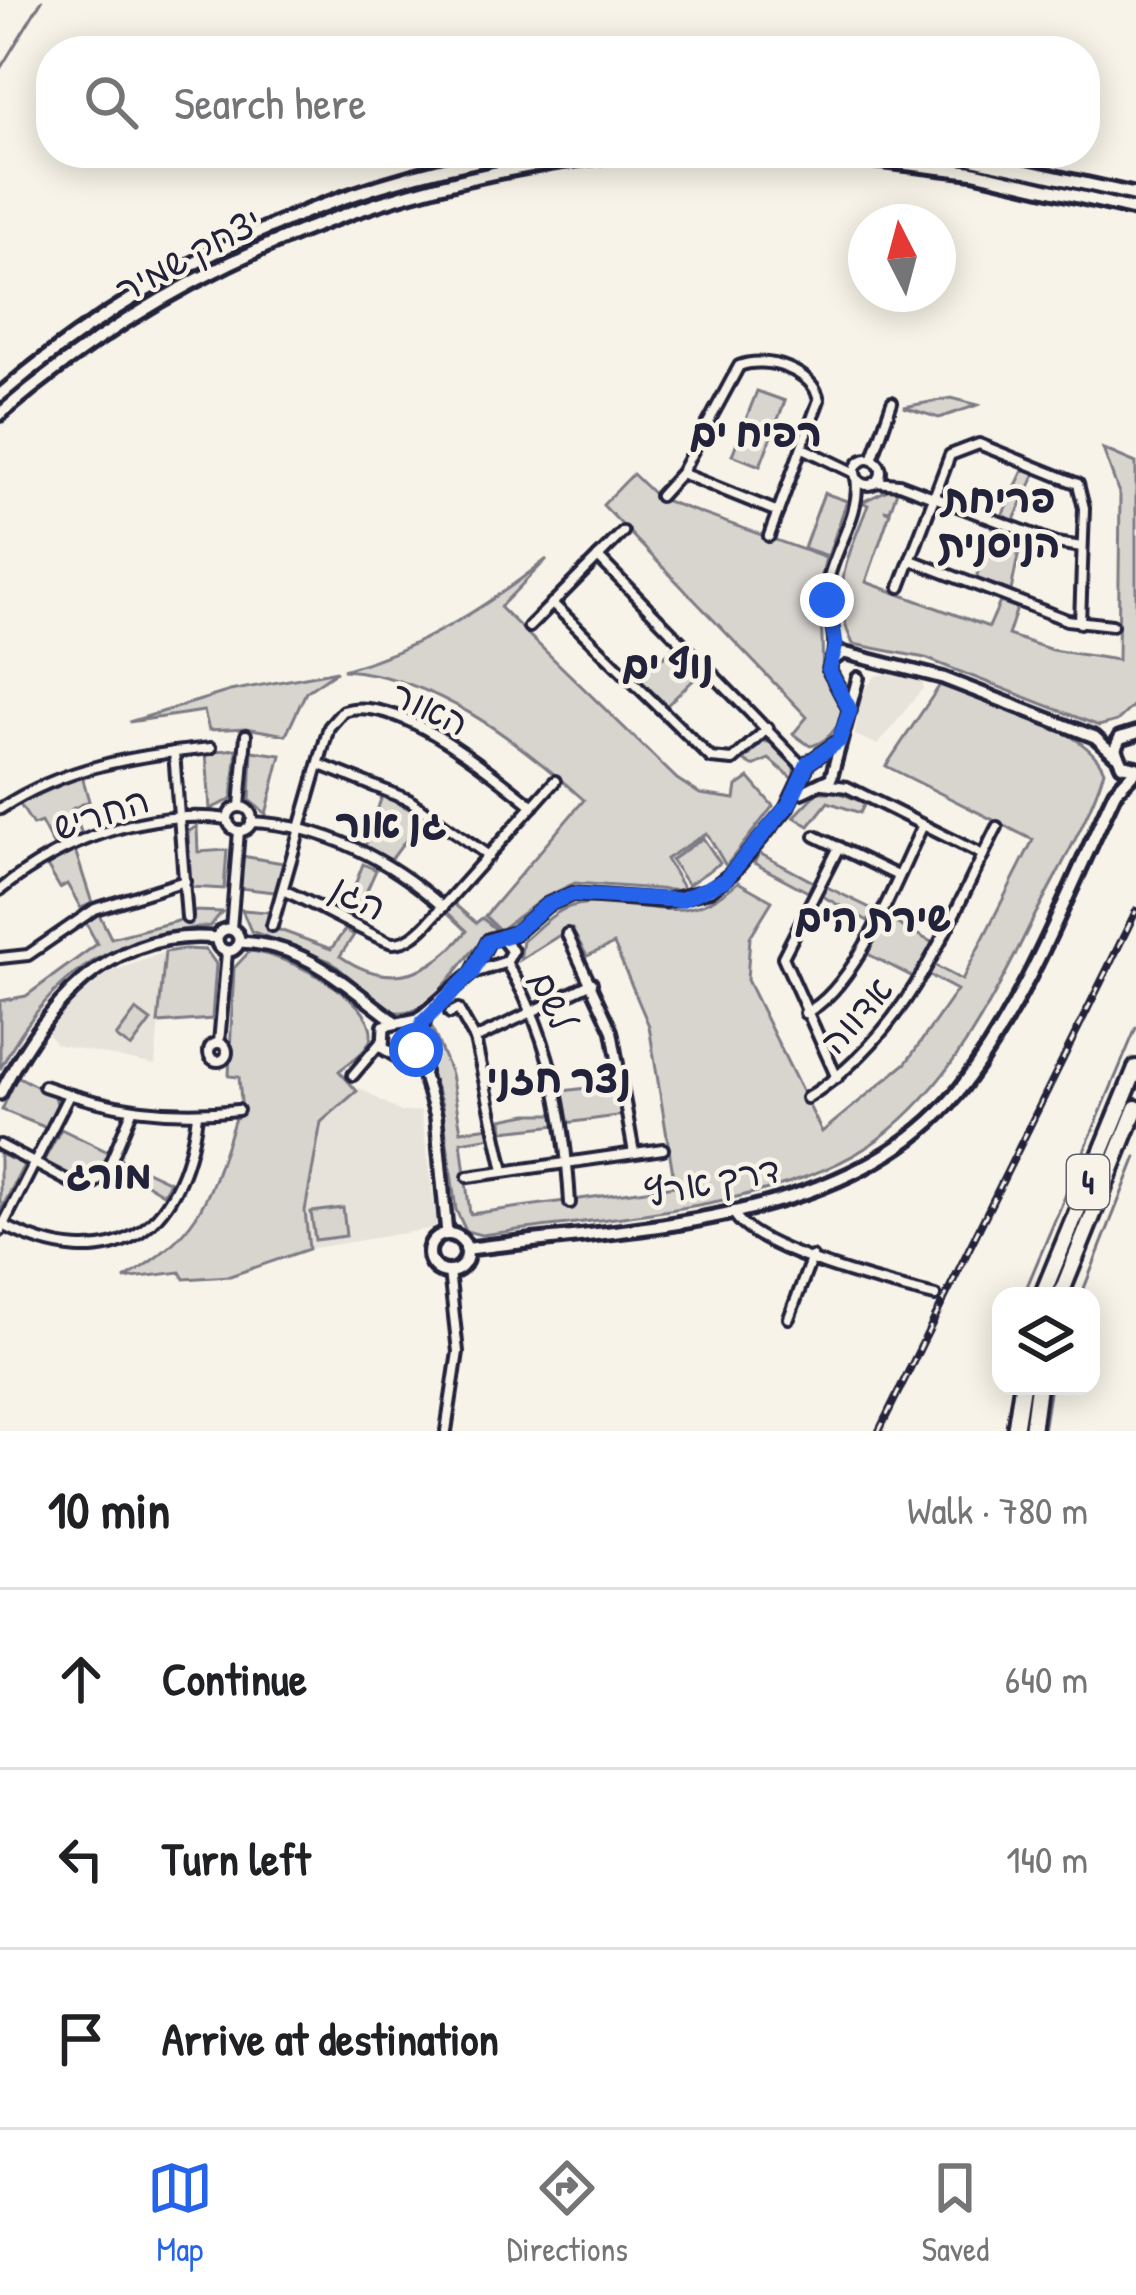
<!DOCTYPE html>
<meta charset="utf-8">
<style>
:root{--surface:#fff;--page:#f6f6f6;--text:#202124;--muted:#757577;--line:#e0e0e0;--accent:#2563eb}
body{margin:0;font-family:"Patrick Hand","Playpen Sans Hebrew",sans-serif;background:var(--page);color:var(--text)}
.controls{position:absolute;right:36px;bottom:36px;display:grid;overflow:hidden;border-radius:24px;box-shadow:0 6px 30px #0003}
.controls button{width:108px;height:108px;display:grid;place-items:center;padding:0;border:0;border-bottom:3px solid var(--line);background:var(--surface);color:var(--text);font:60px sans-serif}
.compass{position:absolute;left:848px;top:204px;width:108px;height:108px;border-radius:50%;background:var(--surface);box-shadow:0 6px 30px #0003;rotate:354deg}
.stop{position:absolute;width:36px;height:36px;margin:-27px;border:9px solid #2563eb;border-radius:50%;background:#fff}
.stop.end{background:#2563eb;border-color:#fff;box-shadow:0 3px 12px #0008}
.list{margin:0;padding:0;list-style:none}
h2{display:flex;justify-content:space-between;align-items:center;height:156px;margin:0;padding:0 48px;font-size:51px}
h2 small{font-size:39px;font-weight:400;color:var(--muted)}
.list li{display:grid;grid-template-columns:78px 1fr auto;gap:36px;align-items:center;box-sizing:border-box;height:180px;padding:0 48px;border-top:3px solid var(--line)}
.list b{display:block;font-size:45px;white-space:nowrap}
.list em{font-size:39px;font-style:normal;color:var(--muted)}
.icon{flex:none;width:66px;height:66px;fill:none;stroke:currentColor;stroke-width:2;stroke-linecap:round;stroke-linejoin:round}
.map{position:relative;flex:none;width:1136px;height:1431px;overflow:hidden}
.search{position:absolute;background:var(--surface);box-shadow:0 6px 30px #0003;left:36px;right:36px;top:36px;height:132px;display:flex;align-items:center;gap:30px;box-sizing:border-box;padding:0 42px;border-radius:48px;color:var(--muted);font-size:45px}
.sheet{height:696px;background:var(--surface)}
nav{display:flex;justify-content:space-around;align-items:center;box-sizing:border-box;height:168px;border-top:3px solid var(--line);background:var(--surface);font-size:33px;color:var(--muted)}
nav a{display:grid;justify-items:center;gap:6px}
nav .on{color:var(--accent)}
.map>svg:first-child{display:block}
.built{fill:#e7e3db}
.green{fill:#d8d5cf;stroke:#7d7c85;stroke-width:3}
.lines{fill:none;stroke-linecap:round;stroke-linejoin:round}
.stream{stroke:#76747f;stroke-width:3}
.minor-casing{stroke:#22223b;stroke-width:16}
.tertiary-casing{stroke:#22223b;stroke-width:18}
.secondary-casing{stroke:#22223b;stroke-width:20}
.trunk-casing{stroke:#22223b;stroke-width:22}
.minor{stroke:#f7f3e8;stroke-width:8}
.tertiary{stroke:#f7f3e8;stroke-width:9}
.secondary{stroke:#f7f3e8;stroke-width:10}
.trunk{stroke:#f7f3e8;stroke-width:14}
.rail-casing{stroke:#22223b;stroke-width:8}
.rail{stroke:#f7f3e8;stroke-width:3;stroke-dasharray:9;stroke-linecap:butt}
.route{stroke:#2563eb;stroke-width:15}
.labels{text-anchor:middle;stroke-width:9;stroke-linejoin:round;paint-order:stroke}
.shield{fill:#f7f3e8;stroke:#62616f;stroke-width:3}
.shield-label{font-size:33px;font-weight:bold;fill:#22223b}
.street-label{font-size:36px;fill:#22223b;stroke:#f7f3e8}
.neighbourhood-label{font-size:39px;font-weight:bold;fill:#22223b;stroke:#f7f3e8}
</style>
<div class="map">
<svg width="1136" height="1431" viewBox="0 0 1136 1431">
<rect width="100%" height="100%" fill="#f7f3e8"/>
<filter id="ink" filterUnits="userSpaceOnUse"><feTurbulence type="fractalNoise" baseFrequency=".00833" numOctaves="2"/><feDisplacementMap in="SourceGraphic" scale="24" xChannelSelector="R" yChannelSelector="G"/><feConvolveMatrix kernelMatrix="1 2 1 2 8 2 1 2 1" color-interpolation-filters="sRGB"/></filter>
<g filter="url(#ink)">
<g class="built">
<path d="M 887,674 L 923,680 L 923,688 L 878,745 L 855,735 L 860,696 L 875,676 Z"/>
<path d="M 165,952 L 155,1065 L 56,1044 L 45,1030 L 98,977 Z"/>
<path d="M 360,1088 L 401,1112 L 421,1111 L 437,1222 L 434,1228 L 309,1249 L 305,1211 L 321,1122 Z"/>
</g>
<g class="green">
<path d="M 757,391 L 785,401 L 760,466 L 732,455 Z"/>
<path d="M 951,398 L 978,405 L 939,418 L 904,407 Z"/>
<path d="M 1103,449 L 1136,463 L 1136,703 L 1117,721 L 1099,726 L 925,658 L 853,644 C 828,593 849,554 868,505 L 862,502 L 890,489 L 897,491 L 890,511 L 884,510 L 890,513 L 866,582 L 989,627 L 1000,602 L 1017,608 L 1008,635 L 1052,650 L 1118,660 L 1120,496 Z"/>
<path d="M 1025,466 L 1037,470 L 1013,522 L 1001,518 Z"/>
<path d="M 633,474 L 658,498 L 826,558 C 814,598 825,631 822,671 C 825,684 832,684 838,694 C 851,715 830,743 810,746 L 793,734 L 807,717 L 603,505 Z"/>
<path d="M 824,493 L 847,501 L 828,556 L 804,548 Z"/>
<path d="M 994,526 L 1022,536 L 1011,591 L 976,578 Z"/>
<path d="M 547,559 L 500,607 L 677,779 L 700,794 L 735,799 L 737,786 L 749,778 L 773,806 L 726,866 L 707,833 L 666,859 L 685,891 L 575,883 L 545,897 L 500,930 L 485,916 L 584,800 C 518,741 435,676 343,670 C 420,649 485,608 547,559 Z"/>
<path d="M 679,642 L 705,669 L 663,709 L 637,682 Z"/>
<path d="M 337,671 L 306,692 L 286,735 L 246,728 L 209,730 L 204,711 L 129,722 L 230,691 Z"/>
<path d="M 940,685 C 984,702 1087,725 1104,771 C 1087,825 1054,877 1029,927 C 990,1007 949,1086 877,1140 C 785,1209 595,1218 481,1235 L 466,1231 L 456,1210 L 442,1105 L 423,1051 L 430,1023 L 451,1074 L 461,1131 L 490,1127 L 492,1137 L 461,1142 L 470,1214 L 675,1186 L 649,1026 L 614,944 L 587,956 L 571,928 L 520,960 L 523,941 C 539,928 556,908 577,905 C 641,893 678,935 738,882 L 772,901 L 750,937 L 747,980 L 822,1132 L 906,1063 L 957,990 L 929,975 L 934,965 L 962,980 L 1033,840 L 886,766 Z"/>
<path d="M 763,742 L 773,742 L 794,765 L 794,780 L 769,759 L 753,766 L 744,761 Z"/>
<path d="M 237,749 L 232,799 L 210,809 L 206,752 Z"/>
<path d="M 252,751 L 281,755 L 266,814 L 250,801 Z"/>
<path d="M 82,776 L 89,801 L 72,809 L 82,834 L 54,847 L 41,822 L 33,825 L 19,803 Z"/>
<path d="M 818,792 L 838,792 L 865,803 L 860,813 L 828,802 L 809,826 L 794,817 Z"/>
<path d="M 382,796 L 424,816 L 391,860 L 365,846 Z"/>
<path d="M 197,826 L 198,852 L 227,850 L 224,889 L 191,887 L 188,832 Z"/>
<path d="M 703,838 L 720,863 L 688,885 L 671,860 Z"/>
<path d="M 75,850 L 92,903 L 81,908 L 67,884 L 60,888 L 47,866 Z"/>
<path d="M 759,853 L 813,882 L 808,892 L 754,863 Z"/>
<path d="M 242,856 L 283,863 L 275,892 L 239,888 Z"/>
<path d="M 363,864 L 376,870 L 355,917 L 345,911 Z"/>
<path d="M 827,887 L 874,910 L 868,921 L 822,896 Z"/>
<path d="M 453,903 L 476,923 L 482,918 L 498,931 C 464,942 438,1023 391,1011 L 330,961 L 251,931 L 242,910 L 269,912 L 266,925 L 331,949 L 345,930 L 354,935 L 340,956 C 389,990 431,976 467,931 L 447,912 Z"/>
<path d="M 193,911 L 222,912 L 210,926 C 106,937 48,977 0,1069 L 0,1001 L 26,996 L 97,944 L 85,921 L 99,914 L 111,938 L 193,917 Z"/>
<path d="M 884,917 L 935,944 L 917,979 L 866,953 Z"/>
<path d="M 184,949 L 206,950 L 216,964 L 212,1019 L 158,1023 L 165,952 Z"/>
<path d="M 250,951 C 282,954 374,996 371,1036 C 370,1050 349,1063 339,1071 L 357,1091 L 321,1122 L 305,1211 L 309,1249 L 230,1276 L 184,1279 L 180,1272 L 124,1279 C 202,1231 208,1202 235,1118 L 242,1115 L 239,1077 L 229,1076 L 234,968 Z"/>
<path d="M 136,1010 L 151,1021 L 131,1048 L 116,1037 Z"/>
<path d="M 17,1076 L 55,1096 L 58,1107 L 47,1128 L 2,1110 Z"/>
<path d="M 620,1084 L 624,1115 L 566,1123 L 562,1091 Z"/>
<path d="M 527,1114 L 556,1114 L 558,1125 L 503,1131 L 502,1119 Z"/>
<path d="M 61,1129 L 112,1154 L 103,1171 L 77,1178 L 43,1162 Z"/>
<path d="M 0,1154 L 24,1165 L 0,1212 Z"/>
<path d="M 119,1158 L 170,1182 L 163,1194 L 115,1165 Z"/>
<path d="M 343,1208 L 346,1236 L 315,1240 L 311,1212 Z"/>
</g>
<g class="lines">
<g class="stream">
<path d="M 0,69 L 42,0"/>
<path d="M 1023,1296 L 1136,1028"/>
<path d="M 1081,1296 L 1136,1157"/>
<path d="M 1043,1431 L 1050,1386"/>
</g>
<g class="minor-casing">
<g id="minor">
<path d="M 803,448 L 855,473"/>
<circle cx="868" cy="472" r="13"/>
<path d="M 872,460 L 892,402"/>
<path d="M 681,473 L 778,512"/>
<path d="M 875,482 L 899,484 L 1056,543 L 1082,547"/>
<path d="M 660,496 L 681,473 L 739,366 C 766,355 814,371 819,400 L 769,536"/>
<path d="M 598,557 L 806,770"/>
<path d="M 911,560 L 1067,620 L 1112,625"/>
<path d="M 900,587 L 950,455 L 979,444 L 1078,484 L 1084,508 L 1080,623"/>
<path d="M 552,603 L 711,758 L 733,760 L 768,728"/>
<path d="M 529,627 L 623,532"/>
<path d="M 832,659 C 840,633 823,608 828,581 C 835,547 862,513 856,477"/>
<path d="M 174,752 L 187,918"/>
<path d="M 321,765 L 409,800 L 489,856"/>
<path d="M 823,784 L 847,787 L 983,855"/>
<path d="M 240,807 L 246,735"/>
<circle cx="240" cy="819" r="12"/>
<path d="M 0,809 C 63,767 137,755 211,748"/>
<path d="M 251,822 C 324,825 390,860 443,907"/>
<path d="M 815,836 L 898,876"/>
<path d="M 0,890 C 62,840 148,808 228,819"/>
<path d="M 285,891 C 305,899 385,943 393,943 C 407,943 418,933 427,924 L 555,781"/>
<path d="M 272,926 L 329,727 L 343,711 C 397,693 492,773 533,806"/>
<path d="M 231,929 L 239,831"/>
<path d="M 567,934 L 612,1031 L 634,1153"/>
<path d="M 0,958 L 28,955 L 95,909 L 185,881"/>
<path d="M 506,962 C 551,1036 565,1118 570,1203"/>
<path d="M 450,1013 L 458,1009 L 475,1039 L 504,1171"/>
<path d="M 805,1013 C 856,990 898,875 923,825"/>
<path d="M 475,1039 L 592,983"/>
<path d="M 219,1043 L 227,952"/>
<circle cx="218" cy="1052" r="9"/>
<path d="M 353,1075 L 380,1043"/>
<path d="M 837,1078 L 783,957 L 839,847"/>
<path d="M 44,1086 C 108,1109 170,1118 238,1110"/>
<path d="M 807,1098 C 908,1034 945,929 997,827"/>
<path d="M 0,1145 L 72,1183 L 93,1184 L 106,1173 L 132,1111"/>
<path d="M 468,1177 L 663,1149"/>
<path d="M 734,1213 C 751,1250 894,1286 935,1296"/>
<path d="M 3,1225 C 110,1280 182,1234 197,1115"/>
<path d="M 0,1231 L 69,1095"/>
<path d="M 789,1318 L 812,1257"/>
<path d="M 446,1431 L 458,1352 L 449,1271"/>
</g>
</g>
<g class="tertiary-casing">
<g id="tertiary">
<path d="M 850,710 L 829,670 L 832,660 L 844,653 L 943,678 L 1095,737 L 1115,755"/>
<path d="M 802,792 L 831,778 L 858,678"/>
<circle cx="228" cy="940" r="11"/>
<path d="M 240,942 C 306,945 343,983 393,1020"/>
<path d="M 472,973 L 489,940 L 515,933 L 547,905 L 572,894 L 665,901 L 710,890 L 732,873 L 786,809 L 808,763 L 839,741"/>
<path d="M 425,1018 L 416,1050 L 436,1116 L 447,1234"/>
<path d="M 424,1072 L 383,1048 L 384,1026 L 418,1019 L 472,973 L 506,962 L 512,951 L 502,938"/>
<path d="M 0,1094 C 44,1007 109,927 217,938"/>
</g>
</g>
<g class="secondary-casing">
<g id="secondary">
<path d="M 815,153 L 973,172 L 1136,210"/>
<path d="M 945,153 L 1136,195"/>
<path d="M 0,395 C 144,271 332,183 520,153"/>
<path d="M 0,414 C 178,261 405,170 638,153"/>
<path d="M 1136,733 L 1120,738 L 1115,749 L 1122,765 L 1136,768"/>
<circle cx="448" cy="1253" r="19"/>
<path d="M 466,1249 C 627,1227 858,1227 964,1084 C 1028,998 1069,889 1115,792 L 1136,770"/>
</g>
</g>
<g class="trunk-casing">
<g id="trunk">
<path d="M 1042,1296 L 1136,1068"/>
<path d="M 1060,1296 L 1136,1108"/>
<path d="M 1015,1431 L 1022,1386"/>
<path d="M 1032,1431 L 1038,1386"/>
</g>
</g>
<use href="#minor" class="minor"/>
<use href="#tertiary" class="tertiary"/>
<use href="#secondary" class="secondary"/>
<use href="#trunk" class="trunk"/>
<g class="rail-casing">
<path id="rail" d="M 879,1431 L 1136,911"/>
</g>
<use href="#rail" class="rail"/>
</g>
</g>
<g class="lines" filter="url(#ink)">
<path class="route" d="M 416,1050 L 422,1023 L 472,973 L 488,942 L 514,933 L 547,905 L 572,894 L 681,900 L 725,880 L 789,804 L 808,763 L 839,741 L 850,710 L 829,670 L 836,644 L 827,600"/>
</g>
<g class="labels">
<rect class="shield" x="1067" y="1155" width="42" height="54" rx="9"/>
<g class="shield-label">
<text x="1088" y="1194">4</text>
</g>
<g class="street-label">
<text transform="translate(188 255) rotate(-28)" y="13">יצחק שמיר</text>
<text transform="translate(430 708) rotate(25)" y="13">האור</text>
<text transform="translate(101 813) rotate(-18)" y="13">החריש</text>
<text transform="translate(359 897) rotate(28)" y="13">הגן</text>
<text transform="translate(553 1000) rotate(66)" y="13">לשם</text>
<text transform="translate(856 1015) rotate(-49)" y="13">אדווה</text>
<text transform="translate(712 1181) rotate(-11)" y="13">דרך ארץ</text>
</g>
<g class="neighbourhood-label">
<text x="756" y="446">רפיח ים</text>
<text x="999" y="512">פריחת<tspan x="999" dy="45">הניסנית</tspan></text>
<text x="668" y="678">נוף ים</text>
<text x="391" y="837">גן אור</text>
<text x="873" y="931">שירת הים</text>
<text x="559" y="1092">נצר חזני</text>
<text x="109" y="1188">מורג</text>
</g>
</g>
</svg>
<div class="controls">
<button><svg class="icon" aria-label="layers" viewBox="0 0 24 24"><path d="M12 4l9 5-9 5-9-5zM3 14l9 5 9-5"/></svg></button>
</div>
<svg class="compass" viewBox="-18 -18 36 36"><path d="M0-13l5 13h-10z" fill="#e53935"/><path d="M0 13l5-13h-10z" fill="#757577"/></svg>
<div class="stop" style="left:416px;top:1050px"></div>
<div class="stop end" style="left:827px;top:600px"></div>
<div class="search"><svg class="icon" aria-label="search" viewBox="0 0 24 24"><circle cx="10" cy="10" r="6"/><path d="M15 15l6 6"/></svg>Search here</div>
</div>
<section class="sheet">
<h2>10 min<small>Walk · 780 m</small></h2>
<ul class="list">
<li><svg class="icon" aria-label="ahead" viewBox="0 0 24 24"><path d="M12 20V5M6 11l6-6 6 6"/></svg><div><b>Continue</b></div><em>640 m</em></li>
<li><svg class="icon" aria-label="left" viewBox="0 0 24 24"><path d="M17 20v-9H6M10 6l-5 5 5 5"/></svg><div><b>Turn left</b></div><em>140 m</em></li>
<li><svg class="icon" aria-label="arrive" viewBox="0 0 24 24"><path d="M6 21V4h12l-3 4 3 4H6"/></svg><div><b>Arrive at destination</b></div></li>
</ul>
</section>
<nav>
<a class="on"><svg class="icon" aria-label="map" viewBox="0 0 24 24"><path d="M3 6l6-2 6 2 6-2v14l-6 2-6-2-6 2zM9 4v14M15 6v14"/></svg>Map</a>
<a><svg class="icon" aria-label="directions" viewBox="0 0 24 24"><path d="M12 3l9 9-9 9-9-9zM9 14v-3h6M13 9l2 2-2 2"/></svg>Directions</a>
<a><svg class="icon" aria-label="saved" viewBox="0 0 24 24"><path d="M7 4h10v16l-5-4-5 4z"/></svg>Saved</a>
</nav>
